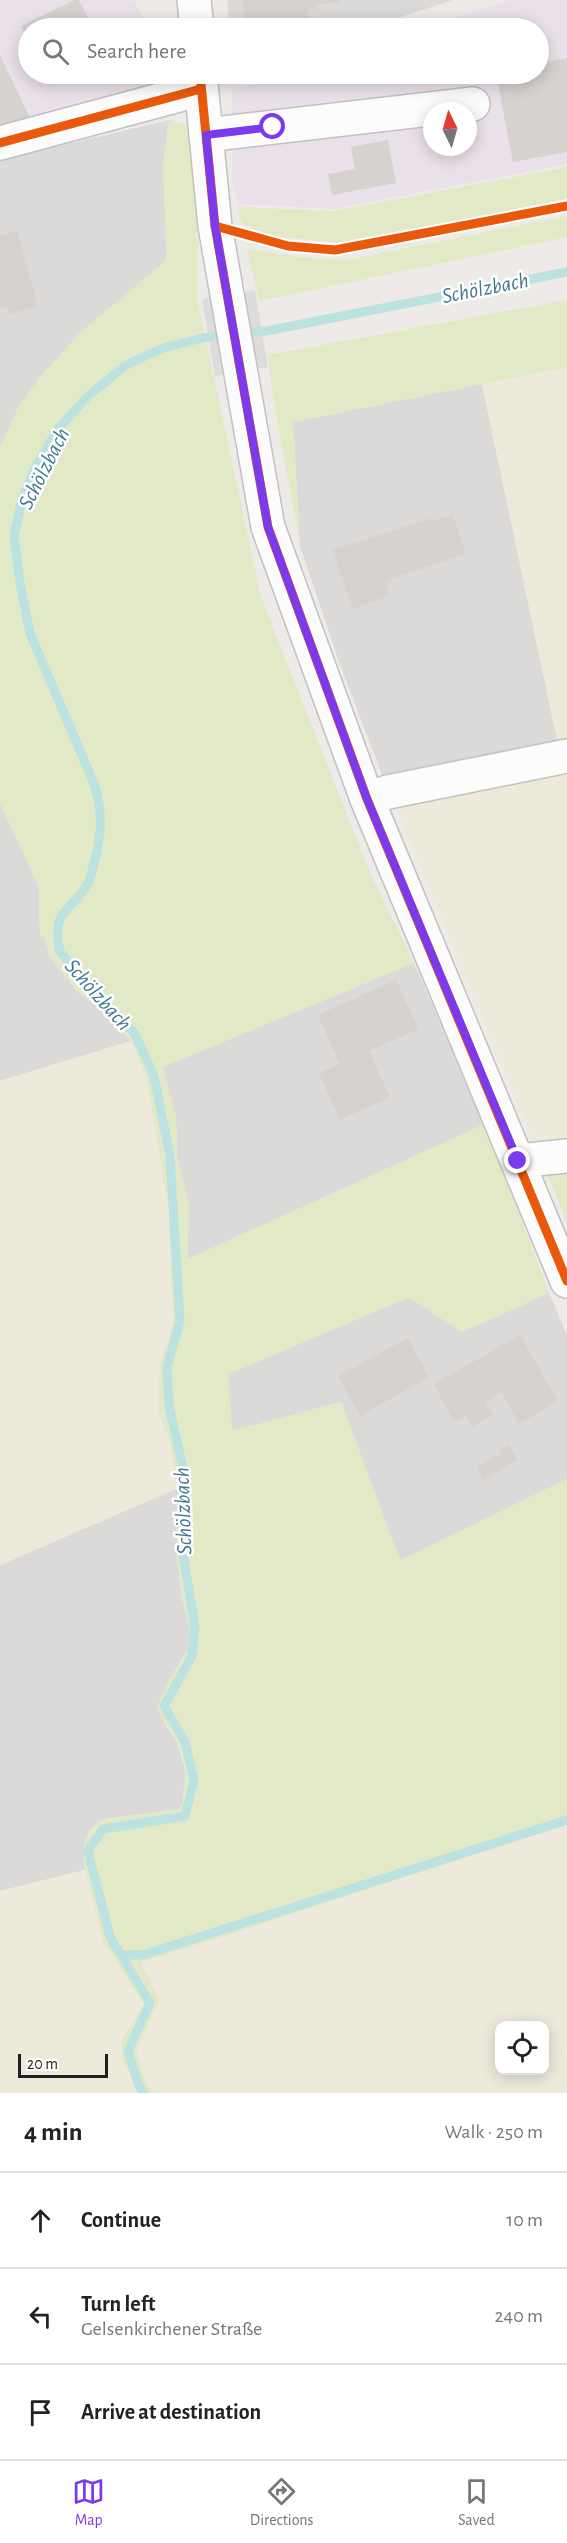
<!DOCTYPE html>
<meta charset="utf-8">
<style>
:root{--surface:#fff;--page:#f2f2f2;--text:#222;--muted:#767676;--line:#e0e0e0;--accent:#7c3aed}
body{margin:0;font-family:"Alegreya Sans",sans-serif;background:var(--page);color:var(--text)}
.controls{position:absolute;right:18px;bottom:18px;display:grid;overflow:hidden;border-radius:12px;box-shadow:0 3px 15px #0003}
.controls button{width:54px;height:54px;display:grid;place-items:center;padding:0;border:0;border-bottom:2px solid var(--line);background:var(--surface);color:var(--text);font:30px sans-serif}
.compass{position:absolute;left:423px;top:102px;width:54px;height:54px;border-radius:50%;background:var(--surface);box-shadow:0 3px 15px #0003;rotate:355deg}
.scale{position:absolute;left:18px;bottom:15px;width:90px;box-sizing:border-box;padding-left:6px;border:3px solid #1f1f1f;border-top:0;font-size:16px;line-height:21px;white-space:nowrap;color:#1f1f1f;-webkit-text-stroke:4px #fff;paint-order:stroke}
.stop{position:absolute;width:18px;height:18px;margin:-14px;border:4px solid #7c3aed;border-radius:50%;background:#fff}
.stop.end{background:#7c3aed;border-color:#fff;box-shadow:0 2px 6px #0008}
.list{margin:0;padding:0;list-style:none}
h2{display:flex;justify-content:space-between;align-items:center;height:78px;margin:0;padding:0 24px;font-size:26px}
h2 small{font-size:20px;font-weight:400;color:var(--muted)}
.list li{display:grid;grid-template-columns:39px 1fr auto;gap:18px;align-items:center;box-sizing:border-box;height:96px;padding:0 24px;border-top:2px solid var(--line)}
.list b{display:block;font-size:22px;white-space:nowrap}
.list p{margin:0;font-size:20px;white-space:nowrap;color:var(--muted)}
.list em{font-size:20px;font-style:normal;color:var(--muted)}
.icon{flex:none;width:33px;height:33px;fill:none;stroke:currentColor;stroke-width:2;stroke-linecap:round;stroke-linejoin:round}
.map{position:relative;flex:none;width:567px;height:2093px;overflow:hidden}
.search{position:absolute;background:var(--surface);box-shadow:0 3px 15px #0003;left:18px;right:18px;top:18px;height:66px;display:flex;align-items:center;gap:15px;box-sizing:border-box;padding:0 21px;border-radius:33px;color:var(--muted);font-size:22px}
.sheet{height:366px;background:var(--surface)}
nav{display:flex;justify-content:space-around;align-items:center;box-sizing:border-box;height:84px;border-top:2px solid var(--line);background:var(--surface);font-size:16px;color:var(--muted)}
nav a{display:grid;justify-items:center;gap:3px}
nav .on{color:var(--accent)}
.map>svg:first-child{display:block}
.residential{fill:#dcdad9}
.industrial{fill:#eae0e9;fill-rule:evenodd}
.farmland{fill:#eeeadb;fill-rule:evenodd}
.grass{fill:#e1e9c6}
.parking{fill:#dddcdb}
.lines{fill:none;stroke-linecap:round;stroke-linejoin:round}
.stream{stroke:#bbe1e0;stroke-width:9}
.building{fill:#d5d2d0}
.minor-casing{stroke:#c3c1c0;stroke-width:36}
.minor{stroke:#fcfcfc;stroke-width:33}
.cycleway-casing{stroke:#fff;stroke-width:13}
.cycleway{stroke:#e8590c;stroke-width:9}
.route{stroke:#7c3aed;stroke-width:8}
.labels{text-anchor:middle;stroke-width:5;stroke-linejoin:round;paint-order:stroke}
.water-label{font-size:22px;font-style:italic;fill:#3f798f;stroke:#fff}
</style>
<div class="map">
<svg width="567" height="2093" viewBox="0 0 567 2093">
<rect width="100%" height="100%" fill="#edeae8"/>
<g class="residential">
<path d="M 227,0 L 453,0 L 367,28 L 229,28 Z"/>
<path d="M 169,120 L 163,167 L 167,260 L 82,331 L 41,376 L 19,406 L 0,448 L 0,160 Z"/>
<path d="M 482,384 L 559,749 L 386,785 L 339,662 L 300,546 L 293,422 Z"/>
<path d="M 0,803 L 39,887 L 40,936 L 44,936 L 50,957 L 78,992 L 92,1002 L 131,1041 L 0,1081 Z"/>
<path d="M 414,963 L 485,1124 L 187,1260 L 189,1207 L 177,1157 L 176,1117 L 162,1067 Z"/>
<path d="M 549,1293 L 567,1335 L 567,1479 L 400,1561 L 341,1402 L 232,1431 L 228,1374 L 409,1297 L 462,1332 Z"/>
<path d="M 178,1488 L 176,1552 L 183,1603 L 190,1626 L 188,1649 L 168,1682 L 164,1723 L 178,1744 L 186,1773 L 181,1809 L 104,1819 L 90,1829 L 84,1845 L 85,1870 L 0,1891 L 0,1565 Z"/>
</g>
<g class="industrial">
<path d="M 0,0 L 134,0 L 147,28 L 28,28 L 28,74 L 156,74 L 147,85 L 0,126 Z"/>
<path d="M 511,0 L 567,0 L 567,164 L 334,209 L 238,204 L 232,181 L 232,91 L 286,74 L 538,74 L 538,28 L 424,28 ZM 432,111 L 468,111 L 468,147 L 432,147 Z"/>
</g>
<g class="farmland">
<path d="M 567,367 L 567,748 L 559,749 L 482,384 Z"/>
<path d="M 567,763 L 567,1169 L 546,1171 L 392,798 Z"/>
<path d="M 131,1041 L 147,1080 L 169,1212 L 170,1267 L 174,1321 L 160,1363 L 158,1409 L 170,1442 L 178,1488 L 0,1565 L 0,1081 Z"/>
<path d="M 567,1825 L 567,2093 L 155,2093 L 146,2083 L 136,2052 L 160,2000 L 141,1964 ZM 500,2026 L 544,2026 L 544,2070 L 500,2070 Z"/>
<path d="M 85,1870 L 103,1941 L 144,2006 L 122,2039 L 121,2057 L 138,2093 L 0,2093 L 0,1891 Z"/>
</g>
<g class="grass">
<path d="M 169,120 L 197,127 L 198,304 L 261,597 L 370,873 L 414,963 L 163,1067 L 176,1117 L 177,1157 L 189,1207 L 187,1259 L 485,1124 L 549,1293 L 462,1332 L 409,1297 L 228,1374 L 232,1431 L 341,1402 L 400,1560 L 567,1479 L 567,1825 L 141,1963 L 160,2000 L 136,2052 L 146,2083 L 155,2093 L 138,2093 L 121,2057 L 122,2039 L 144,2005 L 103,1941 L 85,1870 L 84,1845 L 90,1829 L 104,1819 L 181,1809 C 184,1787 189,1765 178,1744 C 172,1731 163,1723 157,1707 L 168,1682 L 188,1649 L 190,1626 L 183,1603 L 176,1552 L 178,1488 L 170,1443 L 158,1409 L 160,1363 L 174,1320 L 170,1267 L 169,1212 L 147,1080 L 131,1041 L 92,1002 L 78,992 L 50,957 L 44,936 L 40,937 L 39,887 L 0,803 L 0,448 L 19,406 L 41,376 L 82,331 L 167,260 L 163,167 Z"/>
<path d="M 567,167 L 567,199 L 342,243 L 270,236 L 242,223 L 238,207 L 334,211 Z"/>
<path d="M 567,216 L 567,237 L 259,301 L 247,248 L 299,257 L 346,260 Z"/>
<path d="M 567,300 L 567,367 L 293,422 L 300,546 L 272,391 L 268,355 Z"/>
<path d="M 567,1169 L 567,1222 L 546,1171 Z"/>
</g>
<path class="parking" d="M 255,290 L 268,367 L 215,376 L 202,299 Z"/>
<g class="lines">
<g class="stream">
<path d="M 121,1955 L 143,1955 L 567,1820"/>
<path d="M 144,2093 L 139,2086 L 128,2051 L 150,2003 L 110,1937 L 88,1851 L 103,1829 L 185,1816 L 194,1780 L 185,1742 L 164,1706 L 192,1656 L 195,1626 L 183,1555 L 185,1477 L 169,1406 L 167,1367 L 180,1321 L 170,1156 L 154,1076 L 135,1034 L 60,952 C 51,911 68,914 87,885 C 91,879 92,870 94,863 C 102,833 103,816 95,786 L 30,633 L 20,583 L 14,536 L 22,499 L 35,468 L 58,429 L 88,396 L 126,365 L 163,348 L 203,338 L 266,331 L 567,272"/>
</g>
</g>
<g class="building">
<path d="M 75,0 L 79,0 L 93,28 L 28,28 L 28,40 L 21,26 Z"/>
<path d="M 243,0 L 340,0 L 340,3 L 317,4 L 317,8 L 308,9 L 309,22 L 275,25 L 274,28 L 262,28 L 262,25 L 245,26 Z"/>
<path d="M 0,55 L 30,118 L 0,125 Z"/>
<path d="M 567,58 L 567,152 L 513,162 L 496,74 L 538,74 L 538,64 Z"/>
<path d="M 44,74 L 73,74 L 50,85 Z"/>
<path d="M 388,140 L 396,183 L 332,195 L 328,174 L 355,169 L 351,147 Z"/>
<path d="M 17,231 L 38,306 L 9,314 L 7,307 L 0,309 L 0,236 Z"/>
<path d="M 453,515 L 466,554 L 385,581 L 390,596 L 352,609 L 332,550 L 431,518 L 432,521 Z"/>
<path d="M 396,980 L 418,1029 L 369,1051 L 390,1097 L 340,1120 L 319,1073 L 340,1064 L 318,1015 Z"/>
<path d="M 520,1335 L 558,1401 L 519,1424 L 501,1392 L 485,1402 L 493,1415 L 472,1427 L 466,1416 L 454,1422 L 434,1384 Z"/>
<path d="M 408,1338 L 429,1377 L 360,1416 L 338,1376 Z"/>
<path d="M 509,1445 L 517,1460 L 483,1480 L 476,1467 L 502,1453 L 500,1449 Z"/>
</g>
<g class="lines">
<g class="minor-casing">
<g id="minor">
<path d="M 194,0 L 197,28"/>
<path d="M 200,74 L 215,226 L 268,527 L 367,799 L 567,1281"/>
<path d="M 206,135 L 473,104"/>
<path d="M 0,143 L 201,89"/>
<path d="M 367,799 L 388,792 L 567,756"/>
<path d="M 518,1161 L 567,1156"/>
</g>
</g>
<use href="#minor" class="minor"/>
<g class="cycleway-casing">
<g id="cycleway">
<path d="M 200,74 L 215,226 L 268,527 L 367,799 L 567,1281"/>
<path d="M 0,143 L 201,89"/>
<path d="M 215,226 L 288,246 L 335,250 L 567,206"/>
</g>
</g>
<use href="#cycleway" class="cycleway"/>
</g>
<g class="lines">
<path class="route" d="M 273,127 L 206,135 L 215,226 L 268,527 L 367,799 L 518,1161"/>
</g>
<g class="labels">
<g class="water-label">
<text transform="translate(485 287) rotate(-11)" y="8">Schölzbach</text>
<text transform="translate(43 468) rotate(-63)" y="8">Schölzbach</text>
<text transform="translate(99 994) rotate(48)" y="8">Schölzbach</text>
<text transform="translate(182 1511) rotate(-92)" y="8">Schölzbach</text>
</g>
</g>
</svg>
<div class="controls">
<button><svg class="icon" aria-label="locate" viewBox="0 0 24 24"><circle cx="12" cy="12" r="6"/><path d="M12 2v4M12 18v4M2 12h4M18 12h4"/></svg></button>
</div>
<svg class="compass" viewBox="-18 -18 36 36"><path d="M0-13l5 13h-10z" fill="#e53935"/><path d="M0 13l5-13h-10z" fill="#767676"/></svg>
<div class="scale">20 m</div>
<div class="stop" style="left:273px;top:127px"></div>
<div class="stop end" style="left:518px;top:1161px"></div>
<div class="search"><svg class="icon" aria-label="search" viewBox="0 0 24 24"><circle cx="10" cy="10" r="6"/><path d="M15 15l6 6"/></svg>Search here</div>
</div>
<section class="sheet">
<h2>4 min<small>Walk · 250 m</small></h2>
<ul class="list">
<li><svg class="icon" aria-label="ahead" viewBox="0 0 24 24"><path d="M12 20V5M6 11l6-6 6 6"/></svg><div><b>Continue</b></div><em>10 m</em></li>
<li><svg class="icon" aria-label="left" viewBox="0 0 24 24"><path d="M17 20v-9H6M10 6l-5 5 5 5"/></svg><div><b>Turn left</b><p>Gelsenkirchener Straße</p></div><em>240 m</em></li>
<li><svg class="icon" aria-label="arrive" viewBox="0 0 24 24"><path d="M6 21V4h12l-3 4 3 4H6"/></svg><div><b>Arrive at destination</b></div></li>
</ul>
</section>
<nav>
<a class="on"><svg class="icon" aria-label="map" viewBox="0 0 24 24"><path d="M3 6l6-2 6 2 6-2v14l-6 2-6-2-6 2zM9 4v14M15 6v14"/></svg>Map</a>
<a><svg class="icon" aria-label="directions" viewBox="0 0 24 24"><path d="M12 3l9 9-9 9-9-9zM9 14v-3h6M13 9l2 2-2 2"/></svg>Directions</a>
<a><svg class="icon" aria-label="saved" viewBox="0 0 24 24"><path d="M7 4h10v16l-5-4-5 4z"/></svg>Saved</a>
</nav>
